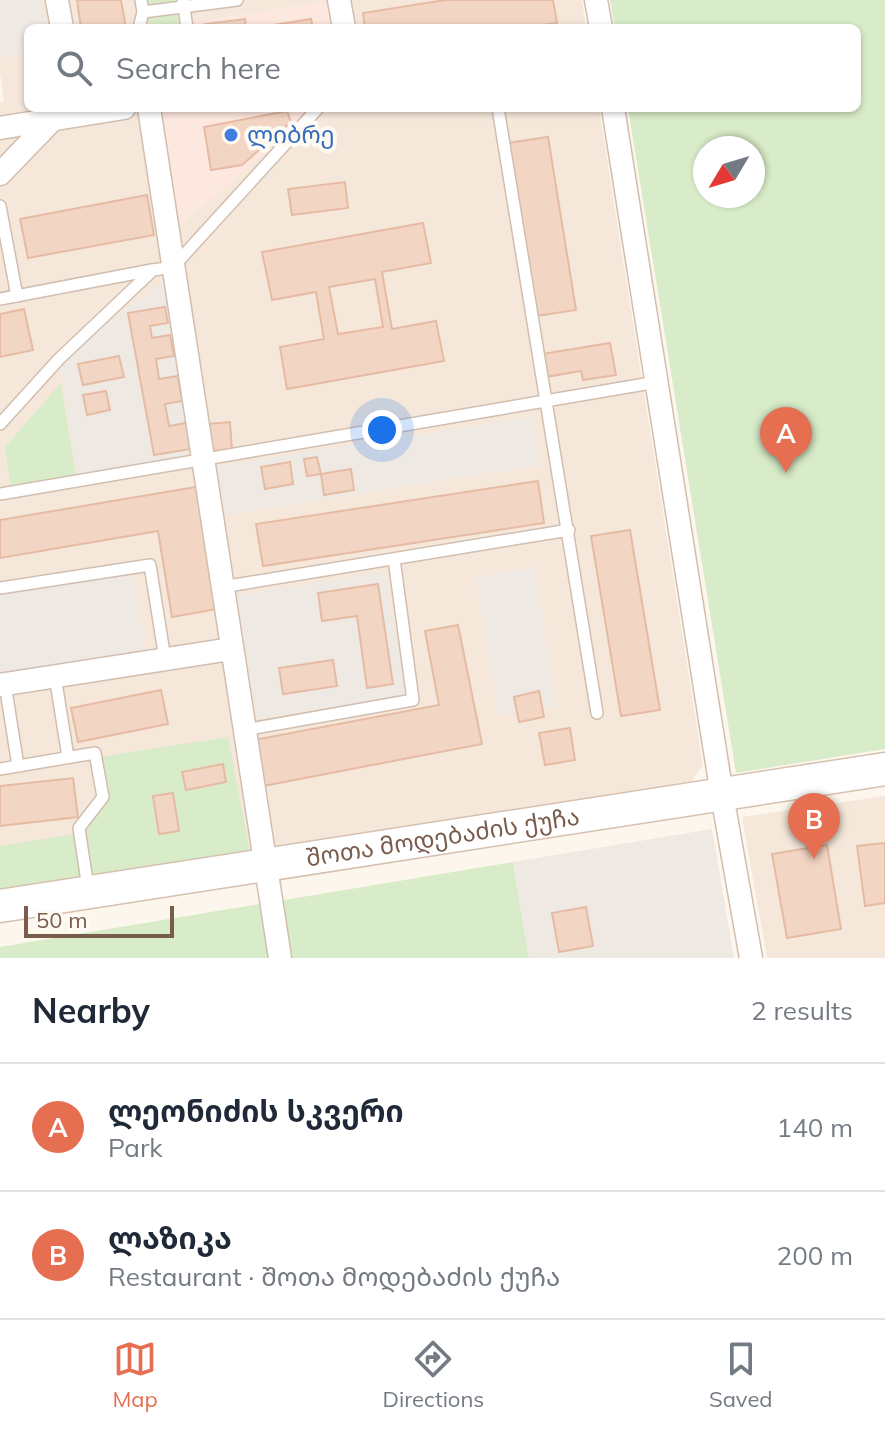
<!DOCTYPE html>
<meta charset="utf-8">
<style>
:root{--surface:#fff;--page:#f2f2f3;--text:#1f2937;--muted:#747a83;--line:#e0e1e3;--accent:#e76f51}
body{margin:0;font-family:Mulish,"Noto Sans Georgian",sans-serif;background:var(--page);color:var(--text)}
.compass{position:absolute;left:693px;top:136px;width:72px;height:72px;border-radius:50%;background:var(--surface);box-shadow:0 2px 6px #0004;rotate:232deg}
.scale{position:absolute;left:24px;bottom:20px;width:150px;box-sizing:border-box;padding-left:8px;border:4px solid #7a5c4d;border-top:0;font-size:22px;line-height:28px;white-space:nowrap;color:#7a5c4d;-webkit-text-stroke:6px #fffaf3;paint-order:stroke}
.you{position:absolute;left:382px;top:430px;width:28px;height:28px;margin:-20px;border:6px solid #fff;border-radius:50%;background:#1a73e8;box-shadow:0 0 0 12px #1a73e833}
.badge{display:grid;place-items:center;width:52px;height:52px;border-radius:50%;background:var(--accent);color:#fff;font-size:26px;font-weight:700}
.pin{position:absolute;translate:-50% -66px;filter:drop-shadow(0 2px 4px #0008)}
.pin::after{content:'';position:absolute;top:42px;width:28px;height:24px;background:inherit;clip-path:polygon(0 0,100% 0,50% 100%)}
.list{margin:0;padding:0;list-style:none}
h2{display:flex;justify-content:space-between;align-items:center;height:104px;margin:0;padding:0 32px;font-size:34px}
h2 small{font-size:26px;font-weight:400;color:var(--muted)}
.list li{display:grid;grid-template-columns:52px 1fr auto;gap:24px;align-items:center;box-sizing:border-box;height:128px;padding:0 32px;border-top:2px solid var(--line)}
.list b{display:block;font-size:30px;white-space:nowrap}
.list p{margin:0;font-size:26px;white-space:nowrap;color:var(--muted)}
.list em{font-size:26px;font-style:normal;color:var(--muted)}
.icon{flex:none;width:44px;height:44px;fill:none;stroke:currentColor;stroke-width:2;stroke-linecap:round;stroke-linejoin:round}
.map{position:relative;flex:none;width:885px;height:958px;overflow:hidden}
.search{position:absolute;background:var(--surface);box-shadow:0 2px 6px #0004;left:24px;right:24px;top:24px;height:88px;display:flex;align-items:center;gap:20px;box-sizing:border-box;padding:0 28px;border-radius:12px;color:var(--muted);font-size:30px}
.sheet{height:360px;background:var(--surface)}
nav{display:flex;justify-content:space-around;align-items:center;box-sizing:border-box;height:112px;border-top:2px solid var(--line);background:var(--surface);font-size:22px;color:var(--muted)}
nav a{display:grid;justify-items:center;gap:4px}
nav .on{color:var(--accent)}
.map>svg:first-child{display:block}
.residential{fill:#f5e8da}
.commercial{fill:#fde8e0}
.industrial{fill:#efe9e4}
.green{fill:#d8ecc9;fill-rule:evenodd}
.building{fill:#f3d5c3;stroke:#e6bba3;stroke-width:2;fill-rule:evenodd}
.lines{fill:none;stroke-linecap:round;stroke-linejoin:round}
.lane-casing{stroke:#d1beb0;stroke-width:14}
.street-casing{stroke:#d1beb0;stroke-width:25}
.secondary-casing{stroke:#d6c0b0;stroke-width:35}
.lane{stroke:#fff;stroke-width:11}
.street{stroke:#fff;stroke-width:22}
.secondary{stroke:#fff;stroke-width:32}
.shop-dot{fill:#3f7fe0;stroke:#fffaf3;stroke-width:3}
.labels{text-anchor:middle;stroke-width:8;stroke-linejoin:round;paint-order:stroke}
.shop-label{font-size:24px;fill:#366cbe;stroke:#fffaf3;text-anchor:start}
.street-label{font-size:24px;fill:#7a5c4d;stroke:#fffaf3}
</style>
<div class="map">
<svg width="885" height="958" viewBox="0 0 885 958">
<rect width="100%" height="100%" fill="#fdf6ec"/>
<g class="residential">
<path d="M 0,0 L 582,0 L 586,28 L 335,28 L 330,1 L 196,22 L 197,28 L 28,28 L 28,108 L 162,108 L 156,108 L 311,113 L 310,108 L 599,108 L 703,765 L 692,781 L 0,893 L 0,102 L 4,101 L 0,73 Z"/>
<path d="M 885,796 L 885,958 L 767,958 L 742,817 Z"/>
</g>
<g class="commercial">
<path d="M 330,1 L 335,28 L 197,28 L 196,22 Z"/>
<path d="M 156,108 L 310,108 L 311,113 L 174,231 Z"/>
</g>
<g class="industrial">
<path d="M 0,0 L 42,0 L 47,28 L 28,28 L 28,53 L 0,57 Z"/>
<path d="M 168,279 L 196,452 L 78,477 L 59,359 Z"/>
<path d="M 532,417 L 540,465 L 222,515 L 214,466 Z"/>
<path d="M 534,567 L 556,706 L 499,715 L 476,577 Z"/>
<path d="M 386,572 L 406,695 L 257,719 L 237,595 Z"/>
<path d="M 132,573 L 145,652 L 0,675 L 0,593 Z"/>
<path d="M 712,829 L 734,958 L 529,958 L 513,862 Z"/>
</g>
<g class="green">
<path d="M 146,0 L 175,0 L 179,28 L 150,28 Z"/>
<path d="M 610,0 L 885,0 L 885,749 L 736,773 L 628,108 L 857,108 L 857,28 L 615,28 ZM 753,148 L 753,196 L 705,196 L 705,148 Z"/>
<path d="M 61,383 L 76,476 L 11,487 L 5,447 Z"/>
<path d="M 228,737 L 251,856 L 0,896 L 0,846 L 82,833 L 105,802 L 98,757 Z"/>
<path d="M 513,862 L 529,958 L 0,958 L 0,947 Z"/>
</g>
<g class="building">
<path d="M 77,0 L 121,0 L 126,28 L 81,28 Z"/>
<path d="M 445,0 L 553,0 L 557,23 L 525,28 L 365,28 L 363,13 Z"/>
<path d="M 245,19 L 246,28 L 206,28 L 205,24 Z"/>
<path d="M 311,19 L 313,28 L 255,28 Z"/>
<path d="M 287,111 L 291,122 L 242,165 L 211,170 L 204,127 Z"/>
<path d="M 548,137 L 576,310 L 536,316 L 508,143 Z"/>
<path d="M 345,182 L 348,208 L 292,215 L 288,189 Z"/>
<path d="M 147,195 L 154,235 L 28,258 L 20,219 Z"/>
<path d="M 423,223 L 431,263 L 382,272 L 392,329 L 436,321 L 444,361 L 287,389 L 280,347 L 324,339 L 316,292 L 272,300 L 262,252 ZM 375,279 L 383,327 L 338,334 L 329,287 Z"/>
<path d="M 165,307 L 168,323 L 150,326 L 152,338 L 170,335 L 174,356 L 156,359 L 159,379 L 178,376 L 182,401 L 165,404 L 169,426 L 186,423 L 191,449 L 154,455 L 128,313 Z"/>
<path d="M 24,309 L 33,350 L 0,357 L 0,314 Z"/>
<path d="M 610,343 L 616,375 L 583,380 L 581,371 L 546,377 L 542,354 Z"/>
<path d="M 119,356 L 124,377 L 83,385 L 78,364 Z"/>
<path d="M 106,391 L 110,410 L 87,415 L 83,395 Z"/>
<path d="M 230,422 L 232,450 L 209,451 L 207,424 Z"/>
<path d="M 317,457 L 321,474 L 307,476 L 304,459 Z"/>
<path d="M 290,462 L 293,484 L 265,489 L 261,467 Z"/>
<path d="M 351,469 L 354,490 L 324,495 L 321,474 Z"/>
<path d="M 538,481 L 544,523 L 263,566 L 256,524 Z"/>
<path d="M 196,487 L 217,609 L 172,617 L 158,531 L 0,558 L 0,520 Z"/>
<path d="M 630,530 L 660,710 L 621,716 L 591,536 Z"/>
<path d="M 378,584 L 393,684 L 367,688 L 357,616 L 322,621 L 318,593 Z"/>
<path d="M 458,625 L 482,744 L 263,786 L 254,740 L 439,705 L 425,631 Z"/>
<path d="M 333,660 L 337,686 L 283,694 L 279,668 Z"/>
<path d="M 161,690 L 168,724 L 78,742 L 71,708 Z"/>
<path d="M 539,691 L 544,717 L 519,722 L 514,697 Z"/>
<path d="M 570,728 L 575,760 L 545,765 L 539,733 Z"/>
<path d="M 223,764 L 226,782 L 186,790 L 182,772 Z"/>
<path d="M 73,778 L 78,817 L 0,826 L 0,786 Z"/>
<path d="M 173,793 L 179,831 L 159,834 L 153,796 Z"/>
<path d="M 885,843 L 885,903 L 865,906 L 857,846 Z"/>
<path d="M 827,845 L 841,929 L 787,938 L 772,854 Z"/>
<path d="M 586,907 L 593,946 L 559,952 L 552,913 Z"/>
</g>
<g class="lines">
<g class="lane-casing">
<g id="lane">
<path d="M 141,0 L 143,12"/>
<path d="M 183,1 L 187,28"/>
<path d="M 139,28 L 143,12 L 237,0"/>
<path d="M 498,108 L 597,713"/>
<path d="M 0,206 L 17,296"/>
<path d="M 0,299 L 152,270"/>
<path d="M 0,424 L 59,359 L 153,270 L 173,267 L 318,108"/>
<path d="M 0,494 L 657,382"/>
<path d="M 222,587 L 569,530"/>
<path d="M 0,588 L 150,565 L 165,659"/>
<path d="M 55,676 L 68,757"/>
<path d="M 5,684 L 18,766"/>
<path d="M 244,730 L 413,700 L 394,559"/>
<path d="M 0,769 L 95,753 L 103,797 L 79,828 L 88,888"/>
</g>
</g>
<g class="street-casing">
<g id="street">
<path d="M 57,0 L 62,28"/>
<path d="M 339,0 L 344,28"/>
<path d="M 596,0 L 601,28"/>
<path d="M 149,108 L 280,958"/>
<path d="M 613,108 L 722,795 L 751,958"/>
<path d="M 0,128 L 124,108"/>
<path d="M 0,174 L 52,120"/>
<path d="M 0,685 L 231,649"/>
</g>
</g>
<g class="secondary-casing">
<g id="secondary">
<path id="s1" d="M 0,906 L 885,769"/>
</g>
</g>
<use href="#lane" class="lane"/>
<use href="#street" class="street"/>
<use href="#secondary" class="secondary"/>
</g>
<circle class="shop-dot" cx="231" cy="135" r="8"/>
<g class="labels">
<g class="shop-label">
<text x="247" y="143">ლიბრე</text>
</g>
<g class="street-label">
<text dy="8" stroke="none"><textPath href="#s1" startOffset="448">შოთა მოდებაძის ქუჩა</textPath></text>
</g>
</g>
</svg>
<svg class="compass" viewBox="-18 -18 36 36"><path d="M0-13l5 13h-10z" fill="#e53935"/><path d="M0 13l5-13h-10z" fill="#747a83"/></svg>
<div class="scale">50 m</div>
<div class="you"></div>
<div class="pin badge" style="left:786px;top:473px">A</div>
<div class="pin badge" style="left:814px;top:859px">B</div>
<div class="search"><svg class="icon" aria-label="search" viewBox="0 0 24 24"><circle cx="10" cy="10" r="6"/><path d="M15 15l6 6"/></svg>Search here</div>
</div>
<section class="sheet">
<h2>Nearby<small>2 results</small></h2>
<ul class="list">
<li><span class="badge">A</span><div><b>ლეონიძის სკვერი</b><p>Park</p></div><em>140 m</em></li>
<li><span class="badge">B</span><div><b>ლაზიკა</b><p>Restaurant · შოთა მოდებაძის ქუჩა</p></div><em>200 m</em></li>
</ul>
</section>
<nav>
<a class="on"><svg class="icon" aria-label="map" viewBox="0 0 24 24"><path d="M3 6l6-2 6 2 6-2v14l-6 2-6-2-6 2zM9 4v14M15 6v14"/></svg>Map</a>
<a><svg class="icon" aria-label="directions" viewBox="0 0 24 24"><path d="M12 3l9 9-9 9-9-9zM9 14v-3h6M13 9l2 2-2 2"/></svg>Directions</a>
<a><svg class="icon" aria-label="saved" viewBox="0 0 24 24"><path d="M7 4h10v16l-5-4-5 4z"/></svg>Saved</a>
</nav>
